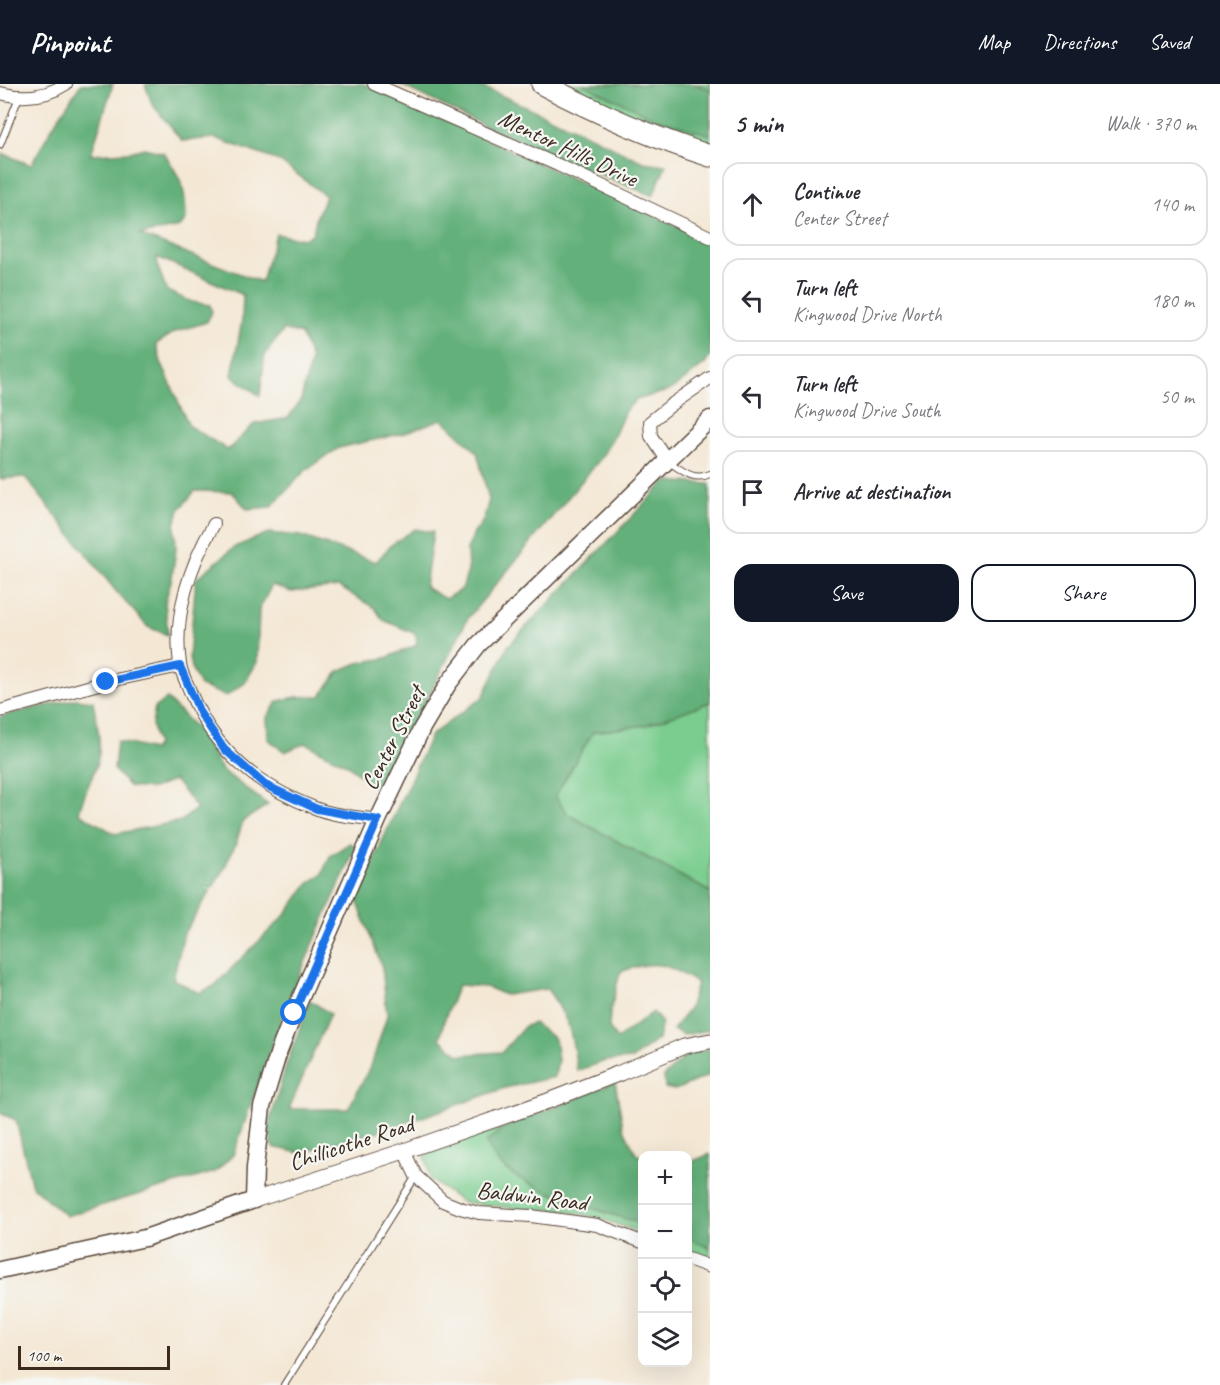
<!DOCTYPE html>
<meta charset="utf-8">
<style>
:root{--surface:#fff;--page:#f2f2f3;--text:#2b2b33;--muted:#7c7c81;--line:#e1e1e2;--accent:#111827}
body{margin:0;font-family:Caveat,sans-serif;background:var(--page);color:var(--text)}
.controls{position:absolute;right:18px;bottom:18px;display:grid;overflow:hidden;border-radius:12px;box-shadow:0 6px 24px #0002}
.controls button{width:54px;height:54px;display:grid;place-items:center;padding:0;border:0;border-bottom:2px solid var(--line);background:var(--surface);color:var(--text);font:30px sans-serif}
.scale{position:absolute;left:18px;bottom:15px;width:152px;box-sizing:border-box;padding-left:6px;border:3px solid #3b2a1e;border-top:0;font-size:16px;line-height:21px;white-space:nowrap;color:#3b2a1e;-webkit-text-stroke:4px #f6f6f2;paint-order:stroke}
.stop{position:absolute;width:18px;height:18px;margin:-14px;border:4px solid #1a73e8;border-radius:50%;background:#fff}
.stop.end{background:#1a73e8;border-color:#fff;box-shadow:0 2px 6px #0008}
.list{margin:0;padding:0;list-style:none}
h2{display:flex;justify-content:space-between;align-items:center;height:78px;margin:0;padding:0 24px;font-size:26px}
h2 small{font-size:20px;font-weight:400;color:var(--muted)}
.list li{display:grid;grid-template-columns:39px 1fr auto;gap:18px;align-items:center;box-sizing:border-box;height:84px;margin:0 12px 12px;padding:0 12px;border:2px solid var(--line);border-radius:18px}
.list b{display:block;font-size:22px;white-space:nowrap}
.list p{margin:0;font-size:20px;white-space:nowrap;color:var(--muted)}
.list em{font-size:20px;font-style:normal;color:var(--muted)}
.actions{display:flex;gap:12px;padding:18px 24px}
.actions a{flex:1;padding:14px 0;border:2px solid var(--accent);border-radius:18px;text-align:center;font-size:21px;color:var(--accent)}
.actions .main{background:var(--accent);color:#fff}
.icon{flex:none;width:33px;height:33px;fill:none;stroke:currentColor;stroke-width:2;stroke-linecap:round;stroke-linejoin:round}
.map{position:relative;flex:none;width:710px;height:1301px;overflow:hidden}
header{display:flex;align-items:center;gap:36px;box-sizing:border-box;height:84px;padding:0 30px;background:var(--accent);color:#fff}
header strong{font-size:28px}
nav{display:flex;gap:33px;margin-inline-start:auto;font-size:21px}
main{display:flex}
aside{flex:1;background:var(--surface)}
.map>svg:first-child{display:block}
.green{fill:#7acd8f;stroke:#5a7c56;stroke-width:1.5}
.forest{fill:#63b07a;stroke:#4f6d4c;stroke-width:1.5;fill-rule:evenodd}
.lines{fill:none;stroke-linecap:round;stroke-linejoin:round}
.service-casing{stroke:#574639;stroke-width:8}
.minor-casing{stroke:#574639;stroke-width:14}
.tertiary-casing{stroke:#574639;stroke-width:17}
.secondary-casing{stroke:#574639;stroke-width:19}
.motorway-casing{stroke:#574639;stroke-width:23}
.service{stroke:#fff;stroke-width:6}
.minor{stroke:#fff;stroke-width:12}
.tertiary{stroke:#fff;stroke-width:15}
.secondary{stroke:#fff;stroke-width:16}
.motorway{stroke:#fff;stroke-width:21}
.route{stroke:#1a73e8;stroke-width:8}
.labels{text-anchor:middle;stroke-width:4.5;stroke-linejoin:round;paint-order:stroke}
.street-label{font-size:24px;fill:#3b2a1e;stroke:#f6f6f2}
</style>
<header>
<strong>Pinpoint</strong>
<nav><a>Map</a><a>Directions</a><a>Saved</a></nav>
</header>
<main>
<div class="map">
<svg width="710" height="1301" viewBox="0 0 710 1301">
<rect width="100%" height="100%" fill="#f6f6f2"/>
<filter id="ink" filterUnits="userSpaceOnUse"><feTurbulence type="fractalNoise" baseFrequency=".0167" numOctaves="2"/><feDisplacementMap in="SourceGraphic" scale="12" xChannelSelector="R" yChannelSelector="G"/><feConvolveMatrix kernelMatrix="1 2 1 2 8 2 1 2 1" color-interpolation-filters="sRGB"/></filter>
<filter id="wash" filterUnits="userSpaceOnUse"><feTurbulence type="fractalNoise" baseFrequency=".008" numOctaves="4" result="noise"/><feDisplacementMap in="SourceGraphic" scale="24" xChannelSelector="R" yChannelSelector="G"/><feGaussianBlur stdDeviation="1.35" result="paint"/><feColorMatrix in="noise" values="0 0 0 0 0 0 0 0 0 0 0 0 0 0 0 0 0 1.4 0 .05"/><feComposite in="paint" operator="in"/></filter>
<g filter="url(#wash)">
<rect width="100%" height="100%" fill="#f4e8d5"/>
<g class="green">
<path d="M 554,0 L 710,0 L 710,64 Z"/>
<path d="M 710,618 L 710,808 L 567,730 L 555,712 L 592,648 L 646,641 Z"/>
<path d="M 503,1044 L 486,1059 C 490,1066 494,1073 499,1079 C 522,1105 607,1129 642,1140 L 642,1149 L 599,1134 L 561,1126 L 521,1125 L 462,1118 L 431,1096 L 425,1072 L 442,1059 Z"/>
<path d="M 688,1154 L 710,1164 L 710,1176 L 688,1167 Z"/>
</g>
<g class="forest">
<path d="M 81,0 L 113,0 L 91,70 L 130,68 L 144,64 L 164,69 C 182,96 186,104 186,136 L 180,143 L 140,151 L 261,198 L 276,150 L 304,155 L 313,149 L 317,131 L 326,112 L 279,77 L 215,54 L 182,57 L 152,20 L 145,0 L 364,0 L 710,157 L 710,272 L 705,280 L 671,306 L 636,316 L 625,327 L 615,350 L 601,374 L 468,534 L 380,708 L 348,681 L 305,659 L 285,668 L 268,655 L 267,633 L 278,617 L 297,613 L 321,612 L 339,587 L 358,579 L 386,574 L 417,561 L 416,550 L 383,536 L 375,524 L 339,503 L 291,508 L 272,501 L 259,526 L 257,578 L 245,599 L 226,612 L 200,602 L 192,586 L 189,573 L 196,495 L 235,463 L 268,449 L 301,452 L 376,478 L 391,461 L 415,445 L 433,448 L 425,503 L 445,515 L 462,505 L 468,487 L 467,466 L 474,449 L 483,437 L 489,416 L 477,368 L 442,335 L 404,349 L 339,364 L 306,386 L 271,423 L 247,425 L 232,408 L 195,407 L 179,426 L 175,441 L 176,465 L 172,493 L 165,518 L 168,551 L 148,543 L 115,506 L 25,393 L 0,395 L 0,77 L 4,70 L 31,81 L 53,42 ZM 157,173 L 243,211 L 242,236 L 232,292 L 260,312 L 265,270 L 284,246 L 301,250 L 311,275 L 301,316 L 288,334 L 254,340 L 228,366 L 189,342 L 161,278 L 156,260 L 175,248 L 207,238 L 212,228 L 210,221 L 192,218 L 167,207 L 158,183 Z"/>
<path d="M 399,0 L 476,0 L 578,46 L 643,78 L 666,81 L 653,112 L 512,55 Z"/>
<path d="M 582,0 L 693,0 L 710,5 L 710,51 L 657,35 Z"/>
<path d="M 666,397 L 710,400 L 710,618 L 646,641 L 593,648 L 555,712 L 567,730 L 710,808 L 710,946 L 684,951 L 673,946 L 689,925 L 697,899 C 666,880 657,874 620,888 L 610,929 L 609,944 L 617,955 L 653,928 L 662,939 L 658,955 L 632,975 L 605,977 L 577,987 C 572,949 570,936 547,905 L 505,911 L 486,903 L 458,901 L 444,937 L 440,955 L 460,971 L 502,968 L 525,942 L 534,939 L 555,955 L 558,976 L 555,993 L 505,1004 L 394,1043 L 300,1069 L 273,1063 L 268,1044 L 286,982 L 310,916 L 330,930 L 289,1025 L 348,1025 L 372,979 L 387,932 L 382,883 L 356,814 L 431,651 L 483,613 L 508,562 Z"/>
<path d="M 75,615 L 93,617 C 96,637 103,660 97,679 C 92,696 83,711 79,729 L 115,750 L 181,737 L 197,724 L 174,696 L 153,705 L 130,703 L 114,686 L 117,657 L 153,666 L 157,661 L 152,642 L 155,623 L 167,615 L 200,648 L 222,686 L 268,721 L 243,737 L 236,759 L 223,787 L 184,849 L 173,895 L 199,909 L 214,902 L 287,829 L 307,801 L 322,790 L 330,772 L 350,759 L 356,763 L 287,919 L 233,1071 L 215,1088 L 66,1132 L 32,1102 L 16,1036 L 0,1029 L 0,633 L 9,630 Z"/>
<path d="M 710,965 L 710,991 L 675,1006 L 665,1004 L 664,992 L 689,969 Z"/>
<path d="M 615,998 L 623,1043 L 637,1071 L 642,1072 L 642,1140 C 607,1128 522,1105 499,1079 C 494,1073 490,1066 486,1059 L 503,1044 Z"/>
<path d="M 710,1070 L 710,1164 L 688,1154 L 688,1079 Z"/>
</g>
</g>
<g filter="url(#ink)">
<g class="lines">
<g class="service-casing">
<g id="service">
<path d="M 0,61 L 19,13"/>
<path d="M 668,377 C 681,386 694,398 710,390"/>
<path d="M 284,1301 L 416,1092"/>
</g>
</g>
<g class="minor-casing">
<g id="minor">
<path d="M 374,0 L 558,81 L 710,153"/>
<path d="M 0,9 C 23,15 46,13 66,0"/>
<path d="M 667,376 L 651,352 L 650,338 L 671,321 L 710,294"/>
<path d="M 214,440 C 190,481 173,531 180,580 C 181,590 188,600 191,610 C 215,667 257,702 315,724 C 334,732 358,733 378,736"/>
<path d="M 0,627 L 106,598 L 180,582"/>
<path d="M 404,1067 L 416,1092 L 443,1117 L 460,1124 L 479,1129 L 531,1132 L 597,1141 L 642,1158"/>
<path d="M 688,1175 L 710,1183"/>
</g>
</g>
<g class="tertiary-casing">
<path id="tertiary" d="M 254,1116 L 404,1067 L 548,1017 L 620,989 L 684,962 L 710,957"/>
</g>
<g class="secondary-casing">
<path id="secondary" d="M 0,1186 L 145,1154 L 254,1116 L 255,1084 L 262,1023 L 279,967 L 294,929 L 378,736 L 422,644 L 448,600 L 478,561 L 710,335"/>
</g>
<g class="motorway-casing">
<path id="motorway" d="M 542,0 C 597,29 651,53 710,72"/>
</g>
<use href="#service" class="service"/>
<use href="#minor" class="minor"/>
<use href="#tertiary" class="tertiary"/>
<use href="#secondary" class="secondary"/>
<use href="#motorway" class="motorway"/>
</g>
</g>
<g class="lines" filter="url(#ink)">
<path class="route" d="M 106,598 L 180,582 L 200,629 L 224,665 L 265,701 L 317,725 L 378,736 L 294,929"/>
</g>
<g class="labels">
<g class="street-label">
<text transform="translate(568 64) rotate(25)" y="8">Mentor Hills Drive</text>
<text transform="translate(393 654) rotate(-63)" y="8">Center Street</text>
<text transform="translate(351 1059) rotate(-18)" y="8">Chillicothe Road</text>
<text transform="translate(532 1112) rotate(7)" y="8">Baldwin Road</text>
</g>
</g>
</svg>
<div class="controls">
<button>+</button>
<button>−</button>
<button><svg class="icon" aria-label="locate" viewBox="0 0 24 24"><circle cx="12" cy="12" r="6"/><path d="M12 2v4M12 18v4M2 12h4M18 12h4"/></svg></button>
<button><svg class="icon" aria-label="layers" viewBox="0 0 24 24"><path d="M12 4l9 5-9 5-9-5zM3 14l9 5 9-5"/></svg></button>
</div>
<div class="scale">100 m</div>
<div class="stop" style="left:294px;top:929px"></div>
<div class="stop end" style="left:106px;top:598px"></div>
</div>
<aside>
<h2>5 min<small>Walk · 370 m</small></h2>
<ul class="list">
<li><svg class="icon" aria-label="ahead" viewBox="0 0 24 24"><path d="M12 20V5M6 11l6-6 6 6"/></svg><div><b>Continue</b><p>Center Street</p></div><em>140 m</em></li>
<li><svg class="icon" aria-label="left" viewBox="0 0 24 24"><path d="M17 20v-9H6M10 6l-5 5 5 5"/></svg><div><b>Turn left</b><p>Kingwood Drive North</p></div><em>180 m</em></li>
<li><svg class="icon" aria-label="left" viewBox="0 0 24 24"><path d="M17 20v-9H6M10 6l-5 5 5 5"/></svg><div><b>Turn left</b><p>Kingwood Drive South</p></div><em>50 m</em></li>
<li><svg class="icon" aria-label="arrive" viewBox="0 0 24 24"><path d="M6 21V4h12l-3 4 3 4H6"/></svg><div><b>Arrive at destination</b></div></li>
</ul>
<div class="actions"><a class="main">Save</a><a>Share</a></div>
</aside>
</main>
